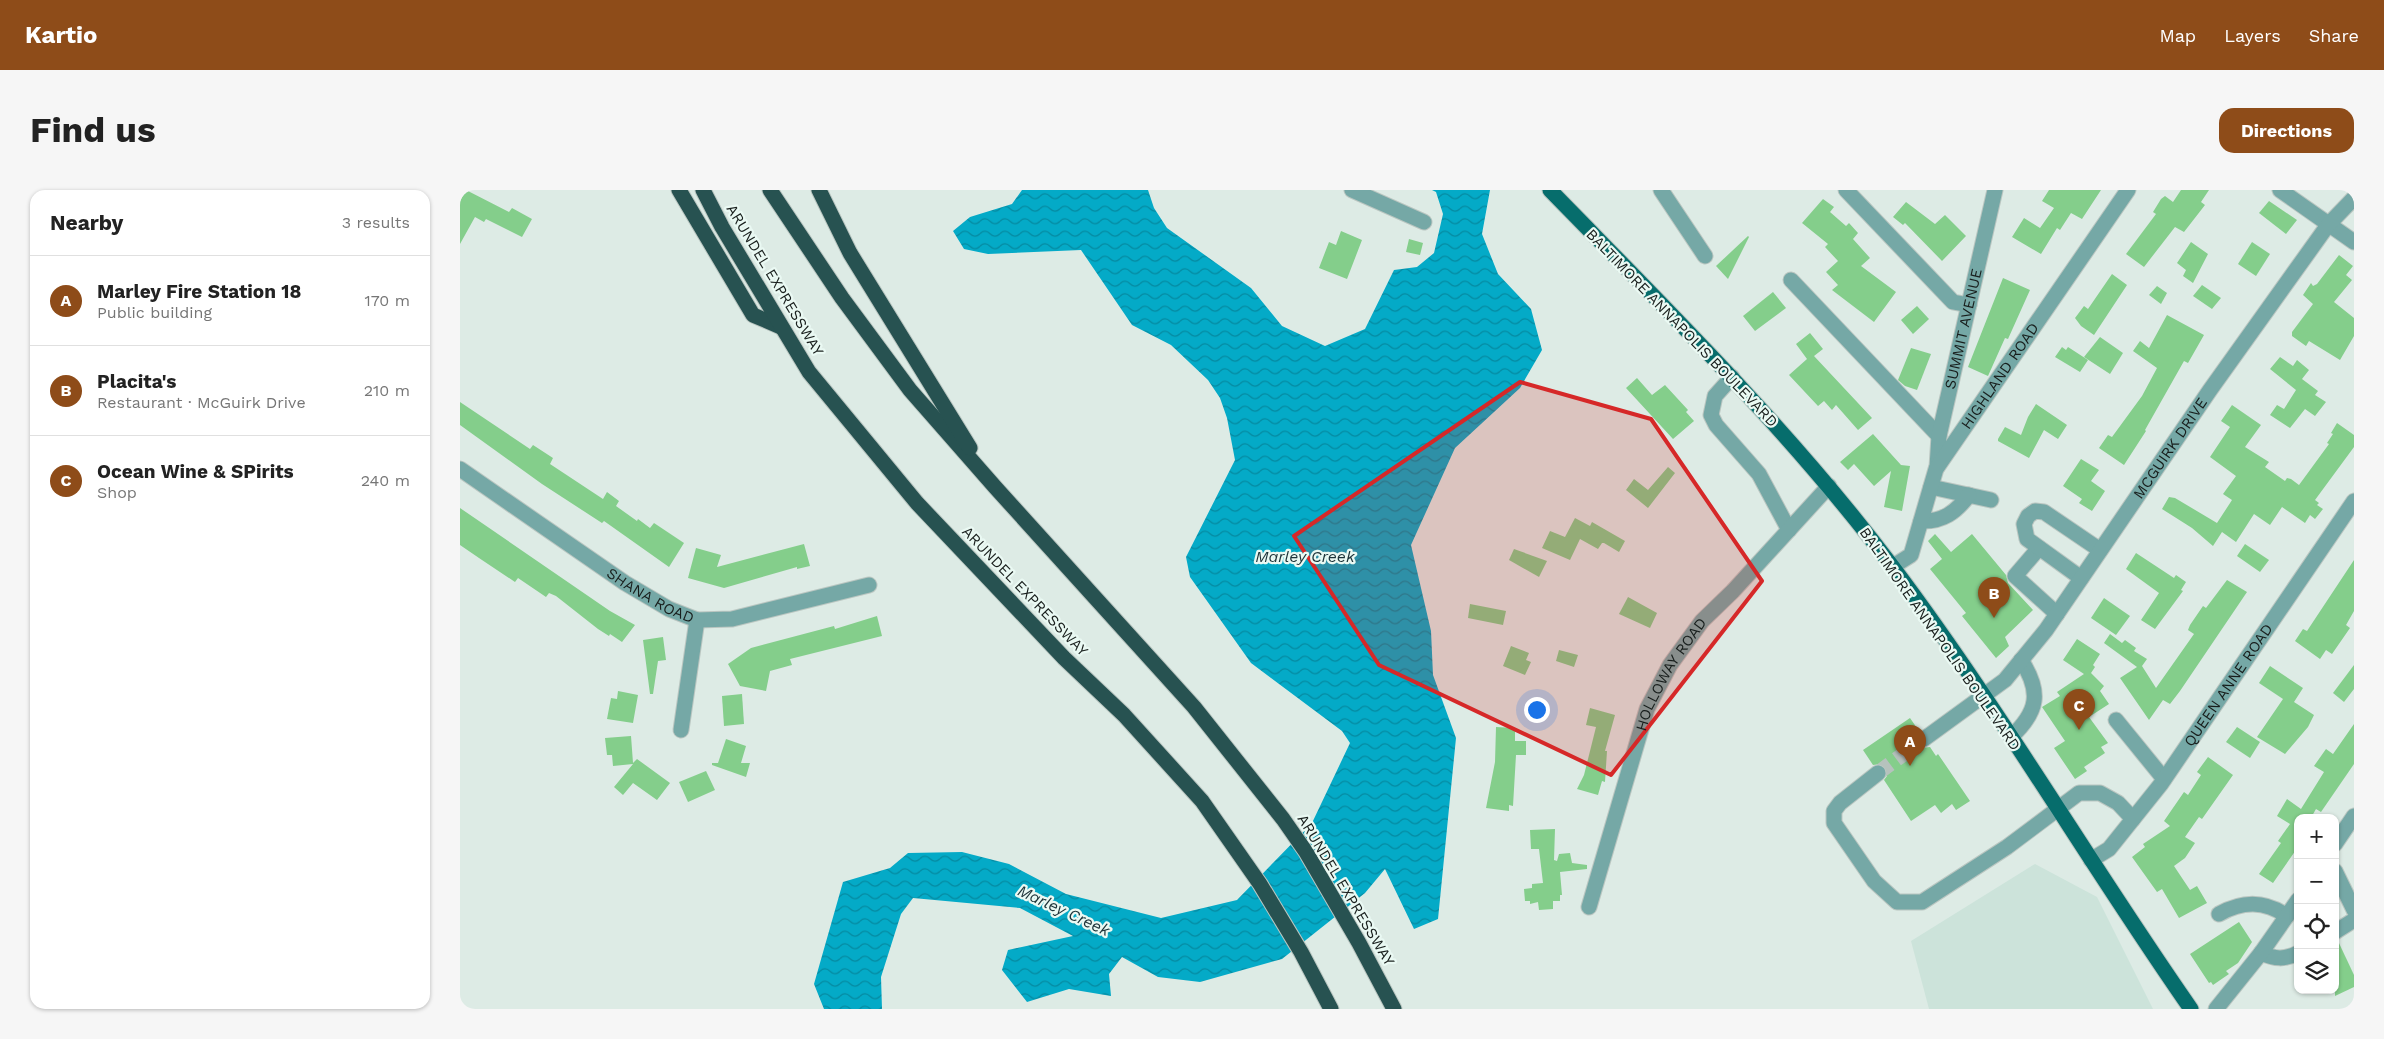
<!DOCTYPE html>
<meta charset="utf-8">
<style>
:root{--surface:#fff;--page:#f6f6f6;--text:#222;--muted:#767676;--line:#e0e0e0;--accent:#8e4c19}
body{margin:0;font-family:"Work Sans",sans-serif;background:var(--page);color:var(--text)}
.controls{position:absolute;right:15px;bottom:15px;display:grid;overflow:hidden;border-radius:10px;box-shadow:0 1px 4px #0004}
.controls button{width:45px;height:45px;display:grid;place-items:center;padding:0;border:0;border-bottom:1px solid var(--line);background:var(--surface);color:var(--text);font:25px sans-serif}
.you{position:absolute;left:1076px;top:519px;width:18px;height:18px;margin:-12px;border:4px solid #fff;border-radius:50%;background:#1a73e8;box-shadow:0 0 0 8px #1a73e833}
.badge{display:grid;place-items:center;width:32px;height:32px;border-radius:50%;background:var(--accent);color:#fff;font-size:16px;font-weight:700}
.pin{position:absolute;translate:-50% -41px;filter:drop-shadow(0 1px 2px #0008)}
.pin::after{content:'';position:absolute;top:26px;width:18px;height:15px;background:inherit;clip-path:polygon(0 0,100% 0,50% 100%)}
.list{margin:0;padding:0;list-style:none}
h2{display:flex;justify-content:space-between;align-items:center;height:65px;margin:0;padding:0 20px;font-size:21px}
h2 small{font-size:16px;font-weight:400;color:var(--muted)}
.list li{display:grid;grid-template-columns:32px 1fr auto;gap:15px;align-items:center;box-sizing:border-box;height:90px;padding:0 20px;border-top:1px solid var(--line)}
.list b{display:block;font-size:19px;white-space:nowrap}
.list p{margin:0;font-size:16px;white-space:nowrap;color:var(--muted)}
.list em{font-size:16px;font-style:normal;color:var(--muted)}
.icon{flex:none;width:28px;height:28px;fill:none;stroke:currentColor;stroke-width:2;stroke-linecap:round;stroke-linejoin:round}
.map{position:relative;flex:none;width:1894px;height:819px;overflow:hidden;border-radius:15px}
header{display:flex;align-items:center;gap:30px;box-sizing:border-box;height:70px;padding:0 25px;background:var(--accent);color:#fff}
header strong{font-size:24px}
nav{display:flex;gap:28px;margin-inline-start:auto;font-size:18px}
.intro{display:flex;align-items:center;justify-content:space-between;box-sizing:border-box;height:120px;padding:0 30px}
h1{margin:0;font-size:35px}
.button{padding:12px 22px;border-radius:15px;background:var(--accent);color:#fff;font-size:18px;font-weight:700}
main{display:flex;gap:30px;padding:0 30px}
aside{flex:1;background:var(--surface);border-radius:15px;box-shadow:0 1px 4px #0004}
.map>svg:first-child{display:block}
.built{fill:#cce3da}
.water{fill:url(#water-waves)}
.building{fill:#84ce8b}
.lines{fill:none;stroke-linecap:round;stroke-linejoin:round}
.minor-tunnel{stroke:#b6c2bd;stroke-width:15;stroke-dasharray:15 8;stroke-linecap:butt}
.minor-casing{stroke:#bac6c1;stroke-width:17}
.major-casing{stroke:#bac6c1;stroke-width:17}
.highway-casing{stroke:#bac6c1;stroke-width:17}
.minor{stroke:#75a8a6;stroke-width:15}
.major{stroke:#066d6c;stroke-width:15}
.highway{stroke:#275251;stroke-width:15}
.marked{fill:#d62828;fill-opacity:0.2;stroke:#d62828;stroke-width:4;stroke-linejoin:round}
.labels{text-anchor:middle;stroke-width:4.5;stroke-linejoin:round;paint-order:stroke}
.street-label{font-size:15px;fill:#181e1c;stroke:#eaf9f3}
.water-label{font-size:16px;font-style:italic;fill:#1c3238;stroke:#eaf9f3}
</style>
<header>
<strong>Kartio</strong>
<nav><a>Map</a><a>Layers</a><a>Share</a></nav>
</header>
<div class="intro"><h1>Find us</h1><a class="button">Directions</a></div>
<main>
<aside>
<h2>Nearby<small>3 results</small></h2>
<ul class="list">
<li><span class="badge">A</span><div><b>Marley Fire Station 18</b><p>Public building</p></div><em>170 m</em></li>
<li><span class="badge">B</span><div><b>Placita's</b><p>Restaurant · McGuirk Drive</p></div><em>210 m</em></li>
<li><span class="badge">C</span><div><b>Ocean Wine &amp; SPirits</b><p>Shop</p></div><em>240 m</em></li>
</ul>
</aside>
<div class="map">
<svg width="1894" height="819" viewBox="0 0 1894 819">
<defs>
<pattern id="water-waves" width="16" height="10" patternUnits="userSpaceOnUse" patternTransform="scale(1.25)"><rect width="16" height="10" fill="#04aac7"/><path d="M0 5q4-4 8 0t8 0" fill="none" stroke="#058aa1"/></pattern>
</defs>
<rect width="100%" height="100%" fill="#ddebe5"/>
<path class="built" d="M 1575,674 L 1637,707 L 1693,819 L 1469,819 L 1451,751 Z"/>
<path class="water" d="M 562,0 L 688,0 L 694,18 L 707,38 L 791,98 L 822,136 L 865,156 L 905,139 L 934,80 L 957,77 L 974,63 L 983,24 L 976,2 L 972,0 L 1030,0 L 1022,44 L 1038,84 L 1071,119 L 1082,160 L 1060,198 L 995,258 L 951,355 L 971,441 L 973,485 L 996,548 L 978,729 L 954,739 L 925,679 L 905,703 L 822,769 L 740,792 L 698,787 L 662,767 L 649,784 L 651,806 L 609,799 L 567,812 L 542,780 L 548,760 L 613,746 L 560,718 L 453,708 L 441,724 L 421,787 L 422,819 L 364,819 L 354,794 L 383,692 L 430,678 L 448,663 L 502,662 L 549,674 L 606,704 L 701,728 L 777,710 L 852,633 L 890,553 L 882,541 L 791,473 L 730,387 L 726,367 L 775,270 L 767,228 L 760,208 L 748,190 L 711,155 L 672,135 L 621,60 L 528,64 L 504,59 L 493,41 L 510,27 L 552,14 Z"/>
<g class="building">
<path d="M 6,0 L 49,22 L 52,18 L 72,29 L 62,47 L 26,29 L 24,32 L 15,27 L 0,54 L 0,11 Z"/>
<path d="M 1589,0 L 1641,0 L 1622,29 L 1611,23 L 1600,40 L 1597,38 L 1581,64 L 1552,47 L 1564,28 L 1580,38 L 1594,18 L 1582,11 Z"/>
<path d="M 1721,0 L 1749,0 L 1741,12 L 1745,15 L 1724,42 L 1715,37 L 1684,77 L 1666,64 L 1696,24 L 1693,22 L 1701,9 L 1705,6 L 1713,12 Z"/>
<path d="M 1363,9 L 1374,17 L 1370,22 L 1386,36 L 1389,33 L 1398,43 L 1393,49 L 1410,68 L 1401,76 L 1436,102 L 1414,132 L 1372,100 L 1378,95 L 1366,82 L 1378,71 L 1365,57 L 1368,54 L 1342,33 Z"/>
<path d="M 1809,11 L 1837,30 L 1826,44 L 1799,23 Z"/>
<path d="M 1446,12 L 1475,34 L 1485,25 L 1506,46 L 1482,71 L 1445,33 L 1443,35 L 1433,27 Z"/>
<path d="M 881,41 L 902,50 L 887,89 L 859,78 L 869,52 L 876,55 Z"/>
<path d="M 1288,46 L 1289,47 L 1268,89 L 1256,76 Z"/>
<path d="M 949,49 L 963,53 L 960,65 L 946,62 Z"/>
<path d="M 1731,52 L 1748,64 L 1733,93 L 1723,86 L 1726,80 L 1717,73 Z"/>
<path d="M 1792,52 L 1810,64 L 1796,86 L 1778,74 Z"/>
<path d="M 1879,65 L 1893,76 L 1886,85 L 1892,90 L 1874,112 L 1894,128 L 1894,146 L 1880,170 L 1849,151 L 1846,156 L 1832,146 L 1832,142 L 1853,114 L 1843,105 L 1851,93 L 1853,96 L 1857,94 Z"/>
<path d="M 1652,84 L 1667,95 L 1634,145 L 1621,136 L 1615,128 L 1624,116 L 1628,119 Z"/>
<path d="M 1543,88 L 1570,100 L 1548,149 L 1545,148 L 1528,186 L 1508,177 Z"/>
<path d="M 1742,95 L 1761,108 L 1752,119 L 1733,106 Z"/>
<path d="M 1697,96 L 1707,103 L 1701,114 L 1689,105 Z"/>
<path d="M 1313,102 L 1326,118 L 1295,141 L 1283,126 Z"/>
<path d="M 1457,116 L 1469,129 L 1453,144 L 1441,130 Z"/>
<path d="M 1707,125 L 1744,145 L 1728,173 L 1724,171 L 1685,240 L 1686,241 L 1664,275 L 1639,258 L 1648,245 L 1652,247 L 1682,206 L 1697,178 L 1673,161 L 1680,151 L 1689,158 Z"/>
<path d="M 1350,143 L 1363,159 L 1354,166 L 1412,228 L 1398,240 L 1376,215 L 1372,220 L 1364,211 L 1358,216 L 1329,185 L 1347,169 L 1336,154 Z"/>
<path d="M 1640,147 L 1663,163 L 1650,184 L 1624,167 Z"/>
<path d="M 1602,157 L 1606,160 L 1608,157 L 1628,170 L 1620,182 L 1595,167 Z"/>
<path d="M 1451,158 L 1471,164 L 1457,200 L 1445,196 L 1438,190 Z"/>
<path d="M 1820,167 L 1833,176 L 1837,170 L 1849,180 L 1842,189 L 1858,201 L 1855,205 L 1866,212 L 1855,226 L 1845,219 L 1830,238 L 1810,225 L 1817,215 L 1824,219 L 1836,200 L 1810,179 Z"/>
<path d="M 1177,188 L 1192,205 L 1205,195 L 1228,220 L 1226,222 L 1234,231 L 1213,249 L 1166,198 Z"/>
<path d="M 0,212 L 70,259 L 73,255 L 93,268 L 90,274 L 143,309 L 147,302 L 159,311 L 156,316 L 177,331 L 178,329 L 190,338 L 194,333 L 224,353 L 209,377 L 144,331 L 142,333 L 82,294 L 0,235 Z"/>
<path d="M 1576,214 L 1607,235 L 1598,249 L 1584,240 L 1569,268 L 1538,251 L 1538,249 L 1545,237 L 1561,245 L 1568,227 Z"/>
<path d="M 1772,215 L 1801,235 L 1785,257 L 1809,272 L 1805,277 L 1825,291 L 1827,288 L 1831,289 L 1839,295 L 1869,254 L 1867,253 L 1873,244 L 1871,243 L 1877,233 L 1894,245 L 1894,257 L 1855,310 L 1859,313 L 1857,315 L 1863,319 L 1855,329 L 1850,325 L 1845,333 L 1822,317 L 1810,335 L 1794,324 L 1776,352 L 1762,342 L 1753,356 L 1732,338 L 1702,319 L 1709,307 L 1715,308 L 1757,333 L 1772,310 L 1763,304 L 1776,286 L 1750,267 L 1770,237 L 1761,231 Z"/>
<path d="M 1413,244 L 1441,275 L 1450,276 L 1442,321 L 1424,317 L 1431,281 L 1414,296 L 1394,274 L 1388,280 L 1380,272 Z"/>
<path d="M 1621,269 L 1639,280 L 1631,291 L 1645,301 L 1632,321 L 1619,313 L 1622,309 L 1603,296 Z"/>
<path d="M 1208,277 L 1215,283 L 1188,318 L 1166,300 L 1174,289 L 1188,300 Z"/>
<path d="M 0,318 L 150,421 L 175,435 L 162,452 L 150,444 L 149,446 L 138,439 L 96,406 L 89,403 L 86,407 L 58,388 L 55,392 L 19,368 L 0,355 Z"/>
<path d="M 1115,328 L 1130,336 L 1132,332 L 1165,351 L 1159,362 L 1144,353 L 1142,353 L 1138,359 L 1120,349 L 1110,370 L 1082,358 L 1090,341 L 1105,347 Z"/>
<path d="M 1475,344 L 1491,362 L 1512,344 L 1546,385 L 1548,393 L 1573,420 L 1545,447 L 1549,456 L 1536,468 L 1502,426 L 1506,423 L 1470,379 L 1482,369 L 1468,351 Z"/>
<path d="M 344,354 L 350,376 L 337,379 L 337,377 L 264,398 L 228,388 L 236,358 L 261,365 L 257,377 Z"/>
<path d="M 1785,354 L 1809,370 L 1800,382 L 1777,366 Z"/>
<path d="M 1054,359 L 1087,371 L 1079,387 L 1049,370 Z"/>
<path d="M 1676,363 L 1714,388 L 1716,385 L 1726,392 L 1721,400 L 1723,401 L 1695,439 L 1681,430 L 1699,403 L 1666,379 Z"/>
<path d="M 1894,370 L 1894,421 L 1886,435 L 1890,438 L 1872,464 L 1866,460 L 1860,469 L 1835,451 L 1843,439 L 1847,441 Z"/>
<path d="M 1767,390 L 1787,402 L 1720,501 L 1710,514 L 1703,510 L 1689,530 L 1660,488 L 1677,477 L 1644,453 L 1650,444 L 1662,453 L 1665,450 L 1676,458 L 1674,461 L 1687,469 L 1682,476 L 1696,498 L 1734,444 L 1728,440 L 1730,435 L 1743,416 L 1746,418 Z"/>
<path d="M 1168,407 L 1197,423 L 1190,438 L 1159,424 Z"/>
<path d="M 1644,408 L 1670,426 L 1656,445 L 1631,428 Z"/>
<path d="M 1010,414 L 1046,421 L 1043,435 L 1008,428 Z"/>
<path d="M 417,426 L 422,446 L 330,469 L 332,475 L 310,481 L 306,501 L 280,496 L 268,474 L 291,458 L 374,436 L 375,439 Z"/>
<path d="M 203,447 L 206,470 L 198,471 L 193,504 L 190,504 L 183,450 Z"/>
<path d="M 1617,449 L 1640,464 L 1633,475 L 1635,477 L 1631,483 L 1644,496 L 1640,501 L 1649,514 L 1629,527 L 1648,553 L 1641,557 L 1645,563 L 1624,577 L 1627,581 L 1615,589 L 1594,558 L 1605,551 L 1582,517 L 1600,506 L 1597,502 L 1624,484 L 1603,470 Z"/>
<path d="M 1051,456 L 1069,463 L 1066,470 L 1071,472 L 1065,485 L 1043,476 Z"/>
<path d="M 1099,460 L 1118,465 L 1114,477 L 1096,471 Z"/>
<path d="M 1894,475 L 1894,499 L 1884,512 L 1873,503 Z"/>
<path d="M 1810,476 L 1843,498 L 1834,512 L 1854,525 L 1848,537 L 1825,564 L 1797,547 L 1823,509 L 1799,493 Z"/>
<path d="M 158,501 L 178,505 L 173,533 L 147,529 L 151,508 L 157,509 Z"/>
<path d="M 282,504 L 284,534 L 264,536 L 262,506 Z"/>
<path d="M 1130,518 L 1155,525 L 1145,561 L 1147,561 L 1145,592 L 1142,591 L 1138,605 L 1117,599 L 1124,585 L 1136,537 L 1126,535 Z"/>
<path d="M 1450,528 L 1459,541 L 1455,546 L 1456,554 L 1461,558 L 1470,557 L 1476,566 L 1478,564 L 1510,611 L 1496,620 L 1492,614 L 1481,623 L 1475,615 L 1451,631 L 1424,590 L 1427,586 L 1426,578 L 1421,574 L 1413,575 L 1403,560 Z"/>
<path d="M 1894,534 L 1894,574 L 1861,622 L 1856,619 L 1852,626 L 1855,628 L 1838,628 L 1838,657 L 1813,693 L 1799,684 L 1821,653 L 1818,651 L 1830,634 L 1817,626 L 1827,609 L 1841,619 L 1864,582 L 1854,576 L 1866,559 L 1873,564 Z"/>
<path d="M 1036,537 L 1055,538 L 1055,551 L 1066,551 L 1066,565 L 1056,565 L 1053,616 L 1049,615 L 1049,621 L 1026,618 L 1035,572 Z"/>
<path d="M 1777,537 L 1800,552 L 1790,568 L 1766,552 Z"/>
<path d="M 171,546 L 173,573 L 177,569 L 210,593 L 197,610 L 173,593 L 163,605 L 154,597 L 173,574 L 153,576 L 152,565 L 147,565 L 145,548 Z"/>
<path d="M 266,549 L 286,556 L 281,573 L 290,573 L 286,587 L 252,575 L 252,573 L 258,573 Z"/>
<path d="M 1748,567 L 1773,585 L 1742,629 L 1739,627 L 1725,647 L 1735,653 L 1725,668 L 1714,676 L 1730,700 L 1737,696 L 1747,713 L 1719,728 L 1702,699 L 1697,702 L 1672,667 L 1685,657 L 1683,654 L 1710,636 L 1704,631 L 1724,602 L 1728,605 L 1741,585 L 1737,582 Z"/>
<path d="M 246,581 L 255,600 L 228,612 L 219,592 Z"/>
<path d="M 1095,639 L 1094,670 L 1097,671 L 1099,664 L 1110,663 L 1112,673 L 1127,675 L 1127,679 L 1100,682 L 1102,705 L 1100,705 L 1100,711 L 1093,711 L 1093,719 L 1079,720 L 1078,712 L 1070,714 L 1070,711 L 1065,711 L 1064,699 L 1072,698 L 1072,694 L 1083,693 L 1079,659 L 1071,659 L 1070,640 Z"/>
<path d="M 1779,732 L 1792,752 L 1778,773 L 1766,781 L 1769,784 L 1753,795 L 1751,792 L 1749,793 L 1730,764 Z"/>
<path d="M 1875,751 L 1878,751 L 1894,785 L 1894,797 L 1875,806 Z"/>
</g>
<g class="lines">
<path class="minor-tunnel" d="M 1418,583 L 1464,549"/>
<g class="minor-casing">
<g id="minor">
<path d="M 892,0 L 964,32"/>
<path d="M 1201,0 L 1245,66"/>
<path d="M 1386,0 L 1493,112 L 1509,115"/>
<path d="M 1820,0 L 1894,52"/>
<path d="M 1331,90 L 1479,246"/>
<path d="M 1272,187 L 1255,206 L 1251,225 L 1256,235 L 1299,284 L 1329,340"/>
<path id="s1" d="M 1477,277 L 1479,246 L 1535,0"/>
<path id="s2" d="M 0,279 L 165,393 L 209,419 L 237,430 L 272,429 L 409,395"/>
<path d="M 1471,297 L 1531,310"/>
<path d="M 1461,331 C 1483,332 1496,322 1509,305"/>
<path d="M 1579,358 L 1555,386 L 1597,424"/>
<path id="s3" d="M 1432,377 L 1451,365 L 1476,279 L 1668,0"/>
<path d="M 1621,388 L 1567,349 L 1564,334 L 1568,326 L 1575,321 L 1584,322 L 1640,360"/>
<path d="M 1656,530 L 1704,589"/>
<path d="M 221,540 L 237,430"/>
<path d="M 1551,547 C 1578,522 1582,502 1561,470"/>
<path id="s4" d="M 1464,549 L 1545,490 L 1586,440 L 1750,200 L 1868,35 L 1894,8"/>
<path d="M 1418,583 L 1380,613 L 1374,621 L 1374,633 L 1414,691 L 1437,712 L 1462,712 L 1547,657 L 1619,603 L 1640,603 L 1658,613 L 1673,629"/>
<path d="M 1875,654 L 1894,626"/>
<path id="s5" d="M 1631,670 L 1649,659 L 1701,594 L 1894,311"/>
<path d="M 1875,681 L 1894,720"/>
<path id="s6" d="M 1129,717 L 1187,519 L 1210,475 L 1242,431 L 1273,401 L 1369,296"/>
<path d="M 1759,724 C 1782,711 1804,710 1827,726"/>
<path d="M 1875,742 L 1894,730"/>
<path d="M 1801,763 C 1815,769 1824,770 1838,763"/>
<path d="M 1756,819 L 1801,763 L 1838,710"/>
</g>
</g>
<g class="major-casing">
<path id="major" d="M 1090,0 C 1208,121 1329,240 1432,376 C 1539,518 1629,673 1731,819"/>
</g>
<g class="highway-casing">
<g id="highway">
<path d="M 219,0 L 293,125 L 321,137"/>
<path d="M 243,0 L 262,37 L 349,182 L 457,313 L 604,468 L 664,525 L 742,611 L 800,694 L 841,762 L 871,819"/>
<path d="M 310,0 L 382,108 L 450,200 L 535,297 L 734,517 L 823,629 L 846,662 L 899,753 L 934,819"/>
<path d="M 359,0 L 390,63 L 510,258"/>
</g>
</g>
<use href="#minor" class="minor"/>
<use href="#major" class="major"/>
<use href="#highway" class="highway"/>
</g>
<path class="marked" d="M 1060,192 L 1191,229 L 1302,391 L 1151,585 L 919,475 L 834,346 Z"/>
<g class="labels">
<g class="street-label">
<text transform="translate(315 90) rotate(59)" y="5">ARUNDEL EXPRESSWAY</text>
<text transform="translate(1222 138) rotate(46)" y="5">BALTIMORE ANNAPOLIS BOULEVARD</text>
<text dy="5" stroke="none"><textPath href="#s1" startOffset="141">SUMMIT AVENUE</textPath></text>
<text dy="5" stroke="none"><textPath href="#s3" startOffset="225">HIGHLAND ROAD</textPath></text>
<text dy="5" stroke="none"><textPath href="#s4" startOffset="385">MCGUIRK DRIVE</textPath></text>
<text transform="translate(565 401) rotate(46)" y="5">ARUNDEL EXPRESSWAY</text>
<text dy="5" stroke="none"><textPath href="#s2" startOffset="229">SHANA ROAD</textPath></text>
<text transform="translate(1480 449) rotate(55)" y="5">BALTIMORE ANNAPOLIS BOULEVARD</text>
<text dy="5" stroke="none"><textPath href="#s6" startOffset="248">HOLLOWAY ROAD</textPath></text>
<text dy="5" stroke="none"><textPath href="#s5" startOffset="224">QUEEN ANNE ROAD</textPath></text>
<text transform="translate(886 700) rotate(59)" y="5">ARUNDEL EXPRESSWAY</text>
</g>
<g class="water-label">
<text x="845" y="372">Marley Creek</text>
<text transform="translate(604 720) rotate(25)" y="6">Marley Creek</text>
</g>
</g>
</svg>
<div class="controls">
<button>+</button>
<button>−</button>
<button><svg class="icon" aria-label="locate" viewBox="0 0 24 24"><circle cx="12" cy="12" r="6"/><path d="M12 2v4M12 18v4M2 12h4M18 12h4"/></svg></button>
<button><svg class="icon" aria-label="layers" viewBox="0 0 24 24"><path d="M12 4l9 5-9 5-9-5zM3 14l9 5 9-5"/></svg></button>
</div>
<div class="you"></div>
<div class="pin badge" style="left:1450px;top:576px">A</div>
<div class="pin badge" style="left:1534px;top:428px">B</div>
<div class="pin badge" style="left:1619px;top:540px">C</div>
</div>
</main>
